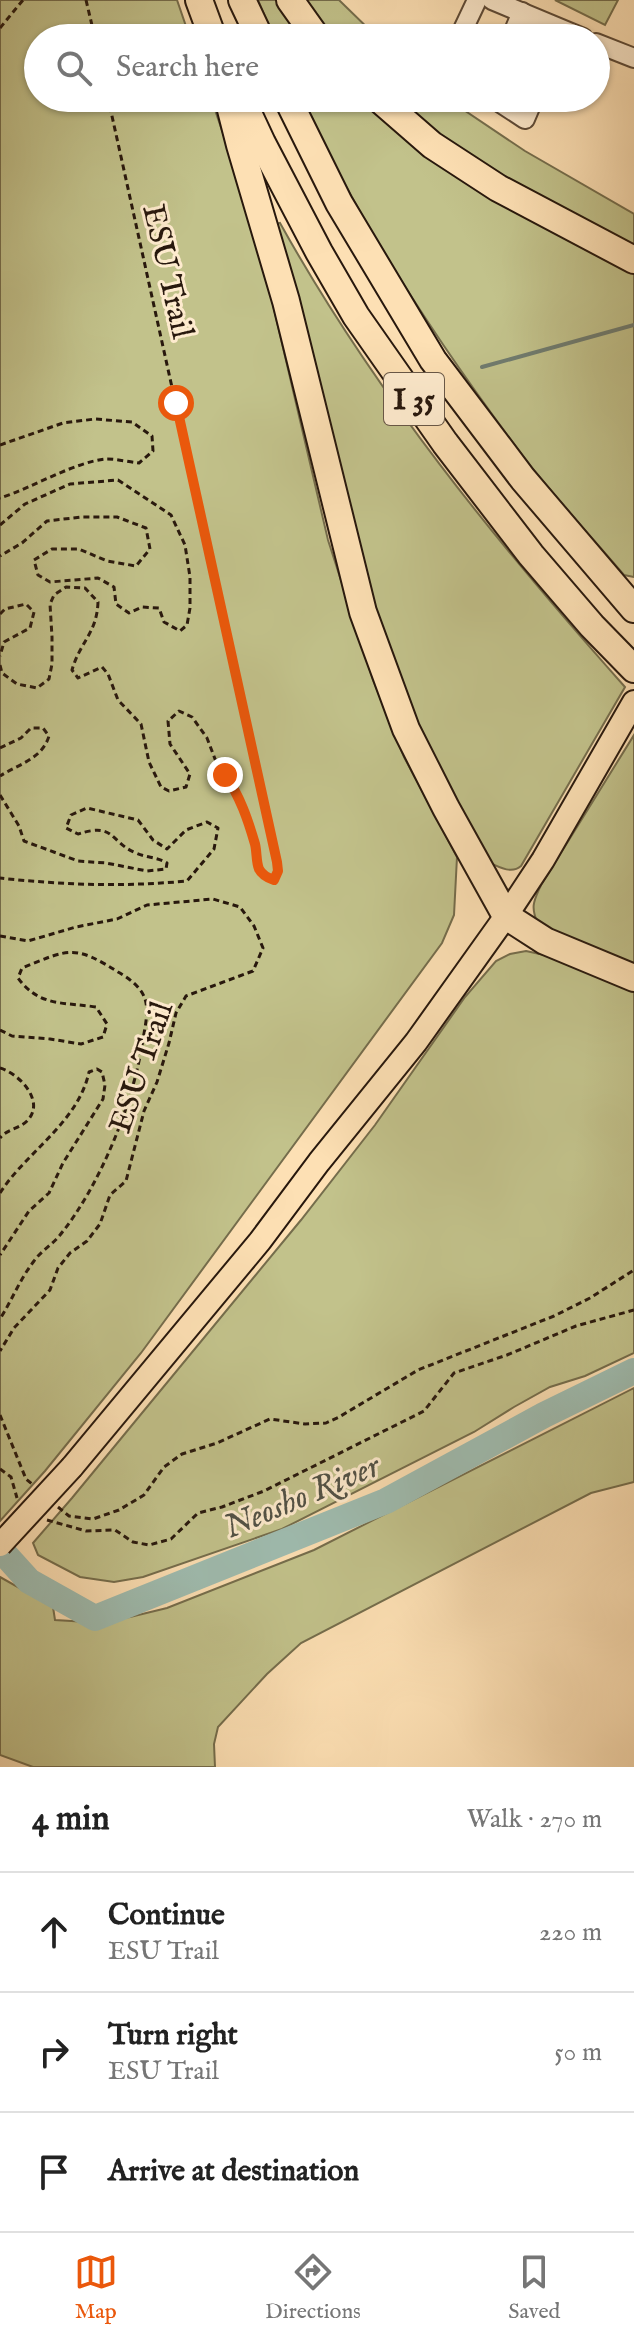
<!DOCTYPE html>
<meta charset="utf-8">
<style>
:root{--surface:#fff;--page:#f6f6f6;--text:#222;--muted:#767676;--line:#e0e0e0;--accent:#ea580c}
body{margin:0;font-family:"IM FELL English",serif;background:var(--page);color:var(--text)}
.stop{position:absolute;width:24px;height:24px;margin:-18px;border:6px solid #ea580c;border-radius:50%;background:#fff}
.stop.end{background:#ea580c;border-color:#fff;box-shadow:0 2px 8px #0008}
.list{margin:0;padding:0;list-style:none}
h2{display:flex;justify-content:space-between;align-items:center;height:104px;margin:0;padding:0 32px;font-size:34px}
h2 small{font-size:26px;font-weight:400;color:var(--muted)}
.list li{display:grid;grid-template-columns:52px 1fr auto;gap:24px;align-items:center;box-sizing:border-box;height:120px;padding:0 32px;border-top:2px solid var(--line)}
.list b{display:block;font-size:30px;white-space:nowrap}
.list p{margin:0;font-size:26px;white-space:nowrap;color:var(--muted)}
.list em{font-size:26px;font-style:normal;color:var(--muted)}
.icon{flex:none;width:44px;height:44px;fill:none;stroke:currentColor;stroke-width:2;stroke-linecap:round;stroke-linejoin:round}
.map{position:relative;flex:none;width:634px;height:1767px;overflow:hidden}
.search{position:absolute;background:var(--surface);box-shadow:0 2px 6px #0004;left:24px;right:24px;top:24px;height:88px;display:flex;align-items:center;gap:20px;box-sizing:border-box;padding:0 28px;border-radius:44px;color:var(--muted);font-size:30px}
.sheet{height:464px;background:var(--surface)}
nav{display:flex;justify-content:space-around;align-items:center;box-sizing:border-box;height:112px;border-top:2px solid var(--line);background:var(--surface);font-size:22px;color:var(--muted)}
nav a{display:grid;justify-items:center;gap:4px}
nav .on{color:var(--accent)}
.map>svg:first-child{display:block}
.green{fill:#c2c28b;stroke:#756d4c;stroke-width:2}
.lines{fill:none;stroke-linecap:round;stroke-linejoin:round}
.stream{stroke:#6f7b6f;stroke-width:4}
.river{stroke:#9fbdb1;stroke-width:26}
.minor-casing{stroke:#5d4a37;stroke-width:22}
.major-casing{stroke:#28180d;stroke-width:26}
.highway-casing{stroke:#28180d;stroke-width:30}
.path{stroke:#28180d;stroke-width:3;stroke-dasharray:6 4;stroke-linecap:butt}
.minor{stroke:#feebce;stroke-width:18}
.major{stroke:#fde0b4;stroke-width:22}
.highway{stroke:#fde0b4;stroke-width:26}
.major-bridge-casing{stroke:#28180d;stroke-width:26;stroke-linecap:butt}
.major-bridge{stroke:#fde0b4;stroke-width:22}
.route{stroke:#ea580c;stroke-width:10}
.labels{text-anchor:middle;stroke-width:6;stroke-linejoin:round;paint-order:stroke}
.shield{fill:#feebce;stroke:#685747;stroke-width:2}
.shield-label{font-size:30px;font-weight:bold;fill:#28180d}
.street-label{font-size:32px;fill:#28180d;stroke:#feebce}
.water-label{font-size:34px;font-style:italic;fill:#525246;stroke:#feebce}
</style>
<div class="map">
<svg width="634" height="1767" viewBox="0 0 634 1767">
<rect width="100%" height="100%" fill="#fde0b4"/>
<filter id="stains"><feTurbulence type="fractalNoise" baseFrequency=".0025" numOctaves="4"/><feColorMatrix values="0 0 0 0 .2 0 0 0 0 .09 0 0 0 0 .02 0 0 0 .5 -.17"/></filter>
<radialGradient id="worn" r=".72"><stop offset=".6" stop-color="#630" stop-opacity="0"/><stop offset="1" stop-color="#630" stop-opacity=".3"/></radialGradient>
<g class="green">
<path d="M 0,0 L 177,0 L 190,38 L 38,38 L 38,98 L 211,98 L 239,181 L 263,262 L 328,540 L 373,680 L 404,757 L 457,857 L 454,915 L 442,943 L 141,1353 L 45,1471 L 0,1521 Z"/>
<path d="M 258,0 L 280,0 L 309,38 L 274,38 Z"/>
<path d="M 300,0 L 339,0 L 378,38 L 330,38 Z"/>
<path d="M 555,0 L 618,0 L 605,25 Z"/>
<path d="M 301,98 L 365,98 L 401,131 L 634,268 L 634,577 L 624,575 C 594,540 562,505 533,469 C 444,353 363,231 301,98 Z"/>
<path d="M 390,98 L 446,98 L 525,151 L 634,214 L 634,250 L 496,176 Z"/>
<path d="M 280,223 C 374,392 497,543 625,687 L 521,866 C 511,875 497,866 486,861 L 393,677 L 271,225 Z"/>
<path d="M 634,735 L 634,972 L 538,924 C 530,906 534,901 541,885 Z"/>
<path d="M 526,951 L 558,958 L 634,991 L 634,1353 L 585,1376 L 550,1387 L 514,1407 L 474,1432 L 282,1529 L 143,1577 L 114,1582 L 80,1577 L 38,1555 L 33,1543 L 72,1498 L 301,1220 L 375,1125 L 465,997 L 496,961 L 510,954 Z"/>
<path d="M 634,1388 L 634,1482 L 591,1493 L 301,1643 L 267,1674 L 218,1727 L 214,1744 L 215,1767 L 33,1767 L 0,1755 L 0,1577 L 53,1607 L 55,1620 L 88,1622 L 130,1617 L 167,1608 L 314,1550 Z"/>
</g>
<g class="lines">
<path class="stream" d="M 482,367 L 634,325"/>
<path class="river" d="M 0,1549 L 29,1581 L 95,1618 L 386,1501 L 544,1415 L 634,1371"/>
<g class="minor-casing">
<g id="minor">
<path d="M 492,0 L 583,38"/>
<path d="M 459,38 L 477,0"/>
<path d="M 511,38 L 522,12"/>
<path d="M 596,43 L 634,58"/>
<path d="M 493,98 L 525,119 L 534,98"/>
</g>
</g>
<g class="major-casing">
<path id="major" d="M 72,1467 L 260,1241 L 319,1162 L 416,1042 L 506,916 L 543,860 L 634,702"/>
</g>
<g class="highway-casing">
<g id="highway">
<path d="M 199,0 L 213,38"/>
<path d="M 242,0 L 260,38"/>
<path d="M 290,0 L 317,38"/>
<path d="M 228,98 L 240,145 L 286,301 L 363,612 L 406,729 L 446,808 L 506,916 L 545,941 L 634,978"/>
<path d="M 241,98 L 262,143 L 319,252 L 356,316 L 445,443 L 531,555 L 592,626 L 634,669"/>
<path d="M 287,98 L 339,203 L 433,360 L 523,479 L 634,609"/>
<path d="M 378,98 L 432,145 L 498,188 L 634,260"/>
</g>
</g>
<g class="path">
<path d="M 86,0 L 95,38"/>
<path d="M 0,28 L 23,0"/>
<path d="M 0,445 L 63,423 L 95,419 L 132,422 L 152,436 L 153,451 L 139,463 C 129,462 117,459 107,459 C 76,461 32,488 0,498"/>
<path d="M 0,525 L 25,504 L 70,484 L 118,480 L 171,515 L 185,545 L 190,577 L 190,608 L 187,625 L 180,631 L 164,622 L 159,608 L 142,607 L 129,613 L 116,604 L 114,587 L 98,578 L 50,582 L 38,575 L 34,560 L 52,549 L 79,549 L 107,561 L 136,566 L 150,549 L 146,528 L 117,517 L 82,517 L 47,521 L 22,543 L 0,556"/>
<path d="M 0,614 L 5,609 L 26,604 L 34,612 L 30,628 L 4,642 L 0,656"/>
<path d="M 0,665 L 2,673 L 17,684 L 37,688 L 49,679 L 52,664 L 52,637 L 50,604 L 54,595 L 66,587 L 85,588 L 98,602 C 97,633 80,642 72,670 L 78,678 L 102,667 L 108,674 L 118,700 L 141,724 L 149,762 L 161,787 L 169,791 L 186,787 L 190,774 L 170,744 L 168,721 L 179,711 L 192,717 L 207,738 L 215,759 L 236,790 L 256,847 L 259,869 L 267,878 L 274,880 L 278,871 L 277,862 L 108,98"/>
<path d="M 0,748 L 21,738 L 31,728 L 43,728 L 49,736 C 42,759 19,764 0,776"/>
<path d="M 0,795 L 19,826 L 24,841 L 78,861 L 106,863 L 147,871 L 166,869 L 167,863 C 157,857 147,858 136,853 C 109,842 116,822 78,834 L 66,828 L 71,815 L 87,808 L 138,820 L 153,840 L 167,849 L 186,830 L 207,822 L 218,828 L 214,849 L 187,881 C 124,887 63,885 0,878"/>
<path d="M 0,936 L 28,941 L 76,927 L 117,919 L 147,905 L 213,899 L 240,907 L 254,926 L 263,948 L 253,971 L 186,996 L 176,1013 L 169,1043 L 157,1082 L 144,1111 L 126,1181 L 110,1195 L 100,1224 L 87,1241 L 70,1253 L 58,1268 L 50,1290 L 14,1328 L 0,1351"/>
<path d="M 0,1030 L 12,1036 L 50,1039 L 81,1044 L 103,1037 L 107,1024 L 96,1007 C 64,1002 39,1007 18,978 L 22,968 C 69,949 74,944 118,972 C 129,978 144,989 146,1003 C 148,1014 145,1028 143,1039 C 134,1102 100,1186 60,1235 C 52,1245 41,1251 34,1261 C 20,1279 12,1300 0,1319"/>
<path d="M 0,1068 C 20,1074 46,1102 27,1121 C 19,1129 7,1129 0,1138"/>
<path d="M 0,1193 C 26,1152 78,1123 89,1072 L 97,1069 L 102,1072 L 105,1085 L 103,1099 L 63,1163 L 49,1193 L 29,1211 L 0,1255"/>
<path d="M 0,1415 L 26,1479 L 32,1484"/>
<path d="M 0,1469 L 11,1477 L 17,1498"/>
<path d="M 58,1507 L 69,1516 L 93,1519 L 119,1510 L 144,1495 L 164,1467 L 182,1454 L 217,1443 L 270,1419 L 305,1424 L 326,1423 L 339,1417 L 418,1370 L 554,1316 L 590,1298 L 634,1270"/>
<path d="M 47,1520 L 86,1531 L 115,1530 L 133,1542 L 149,1545 L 171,1539 L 198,1513 L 222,1507 L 264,1491 L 424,1411 L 454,1373 L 507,1355 L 576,1326 L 634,1310"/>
</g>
<use href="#minor" class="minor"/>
<use href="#major" class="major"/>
<use href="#highway" class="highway"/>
<g class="major-bridge-casing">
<path id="major-bridge" d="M 0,1545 L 72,1467"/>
</g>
<use href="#major-bridge" class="major-bridge"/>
</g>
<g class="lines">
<path class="route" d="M 176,403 L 277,862 L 278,871 L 274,880 C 268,878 262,875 259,869 C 256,862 257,852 255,844 C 248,820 240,796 225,775"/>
</g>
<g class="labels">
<rect class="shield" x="384" y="373" width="60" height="52" rx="6"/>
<g class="shield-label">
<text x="414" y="409">I 35</text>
</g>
<g class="street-label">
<text transform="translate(169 271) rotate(77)" y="11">ESU Trail</text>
<text transform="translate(140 1067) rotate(-71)" y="11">ESU Trail</text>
</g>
<g class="water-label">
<text transform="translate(301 1495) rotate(-23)" y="12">Neosho River</text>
</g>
</g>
<rect width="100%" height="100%" filter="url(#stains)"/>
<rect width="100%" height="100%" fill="url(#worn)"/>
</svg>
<div class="stop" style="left:176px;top:403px"></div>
<div class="stop end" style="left:225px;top:775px"></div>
<div class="search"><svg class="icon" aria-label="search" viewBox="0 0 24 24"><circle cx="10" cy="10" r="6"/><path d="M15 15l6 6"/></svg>Search here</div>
</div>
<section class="sheet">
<h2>4 min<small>Walk · 270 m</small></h2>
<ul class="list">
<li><svg class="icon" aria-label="ahead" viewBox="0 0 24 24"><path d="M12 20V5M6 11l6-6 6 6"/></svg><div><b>Continue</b><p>ESU Trail</p></div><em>220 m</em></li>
<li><svg class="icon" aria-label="right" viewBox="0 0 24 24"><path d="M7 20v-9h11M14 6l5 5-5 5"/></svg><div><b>Turn right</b><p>ESU Trail</p></div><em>50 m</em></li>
<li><svg class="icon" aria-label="arrive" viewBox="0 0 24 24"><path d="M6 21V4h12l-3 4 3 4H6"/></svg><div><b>Arrive at destination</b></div></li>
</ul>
</section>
<nav>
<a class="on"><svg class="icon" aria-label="map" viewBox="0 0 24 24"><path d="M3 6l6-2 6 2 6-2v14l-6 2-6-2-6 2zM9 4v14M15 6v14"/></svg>Map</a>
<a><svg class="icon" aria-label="directions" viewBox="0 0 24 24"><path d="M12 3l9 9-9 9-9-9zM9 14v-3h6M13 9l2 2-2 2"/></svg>Directions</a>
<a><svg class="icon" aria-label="saved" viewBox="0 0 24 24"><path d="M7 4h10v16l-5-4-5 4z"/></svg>Saved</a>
</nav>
